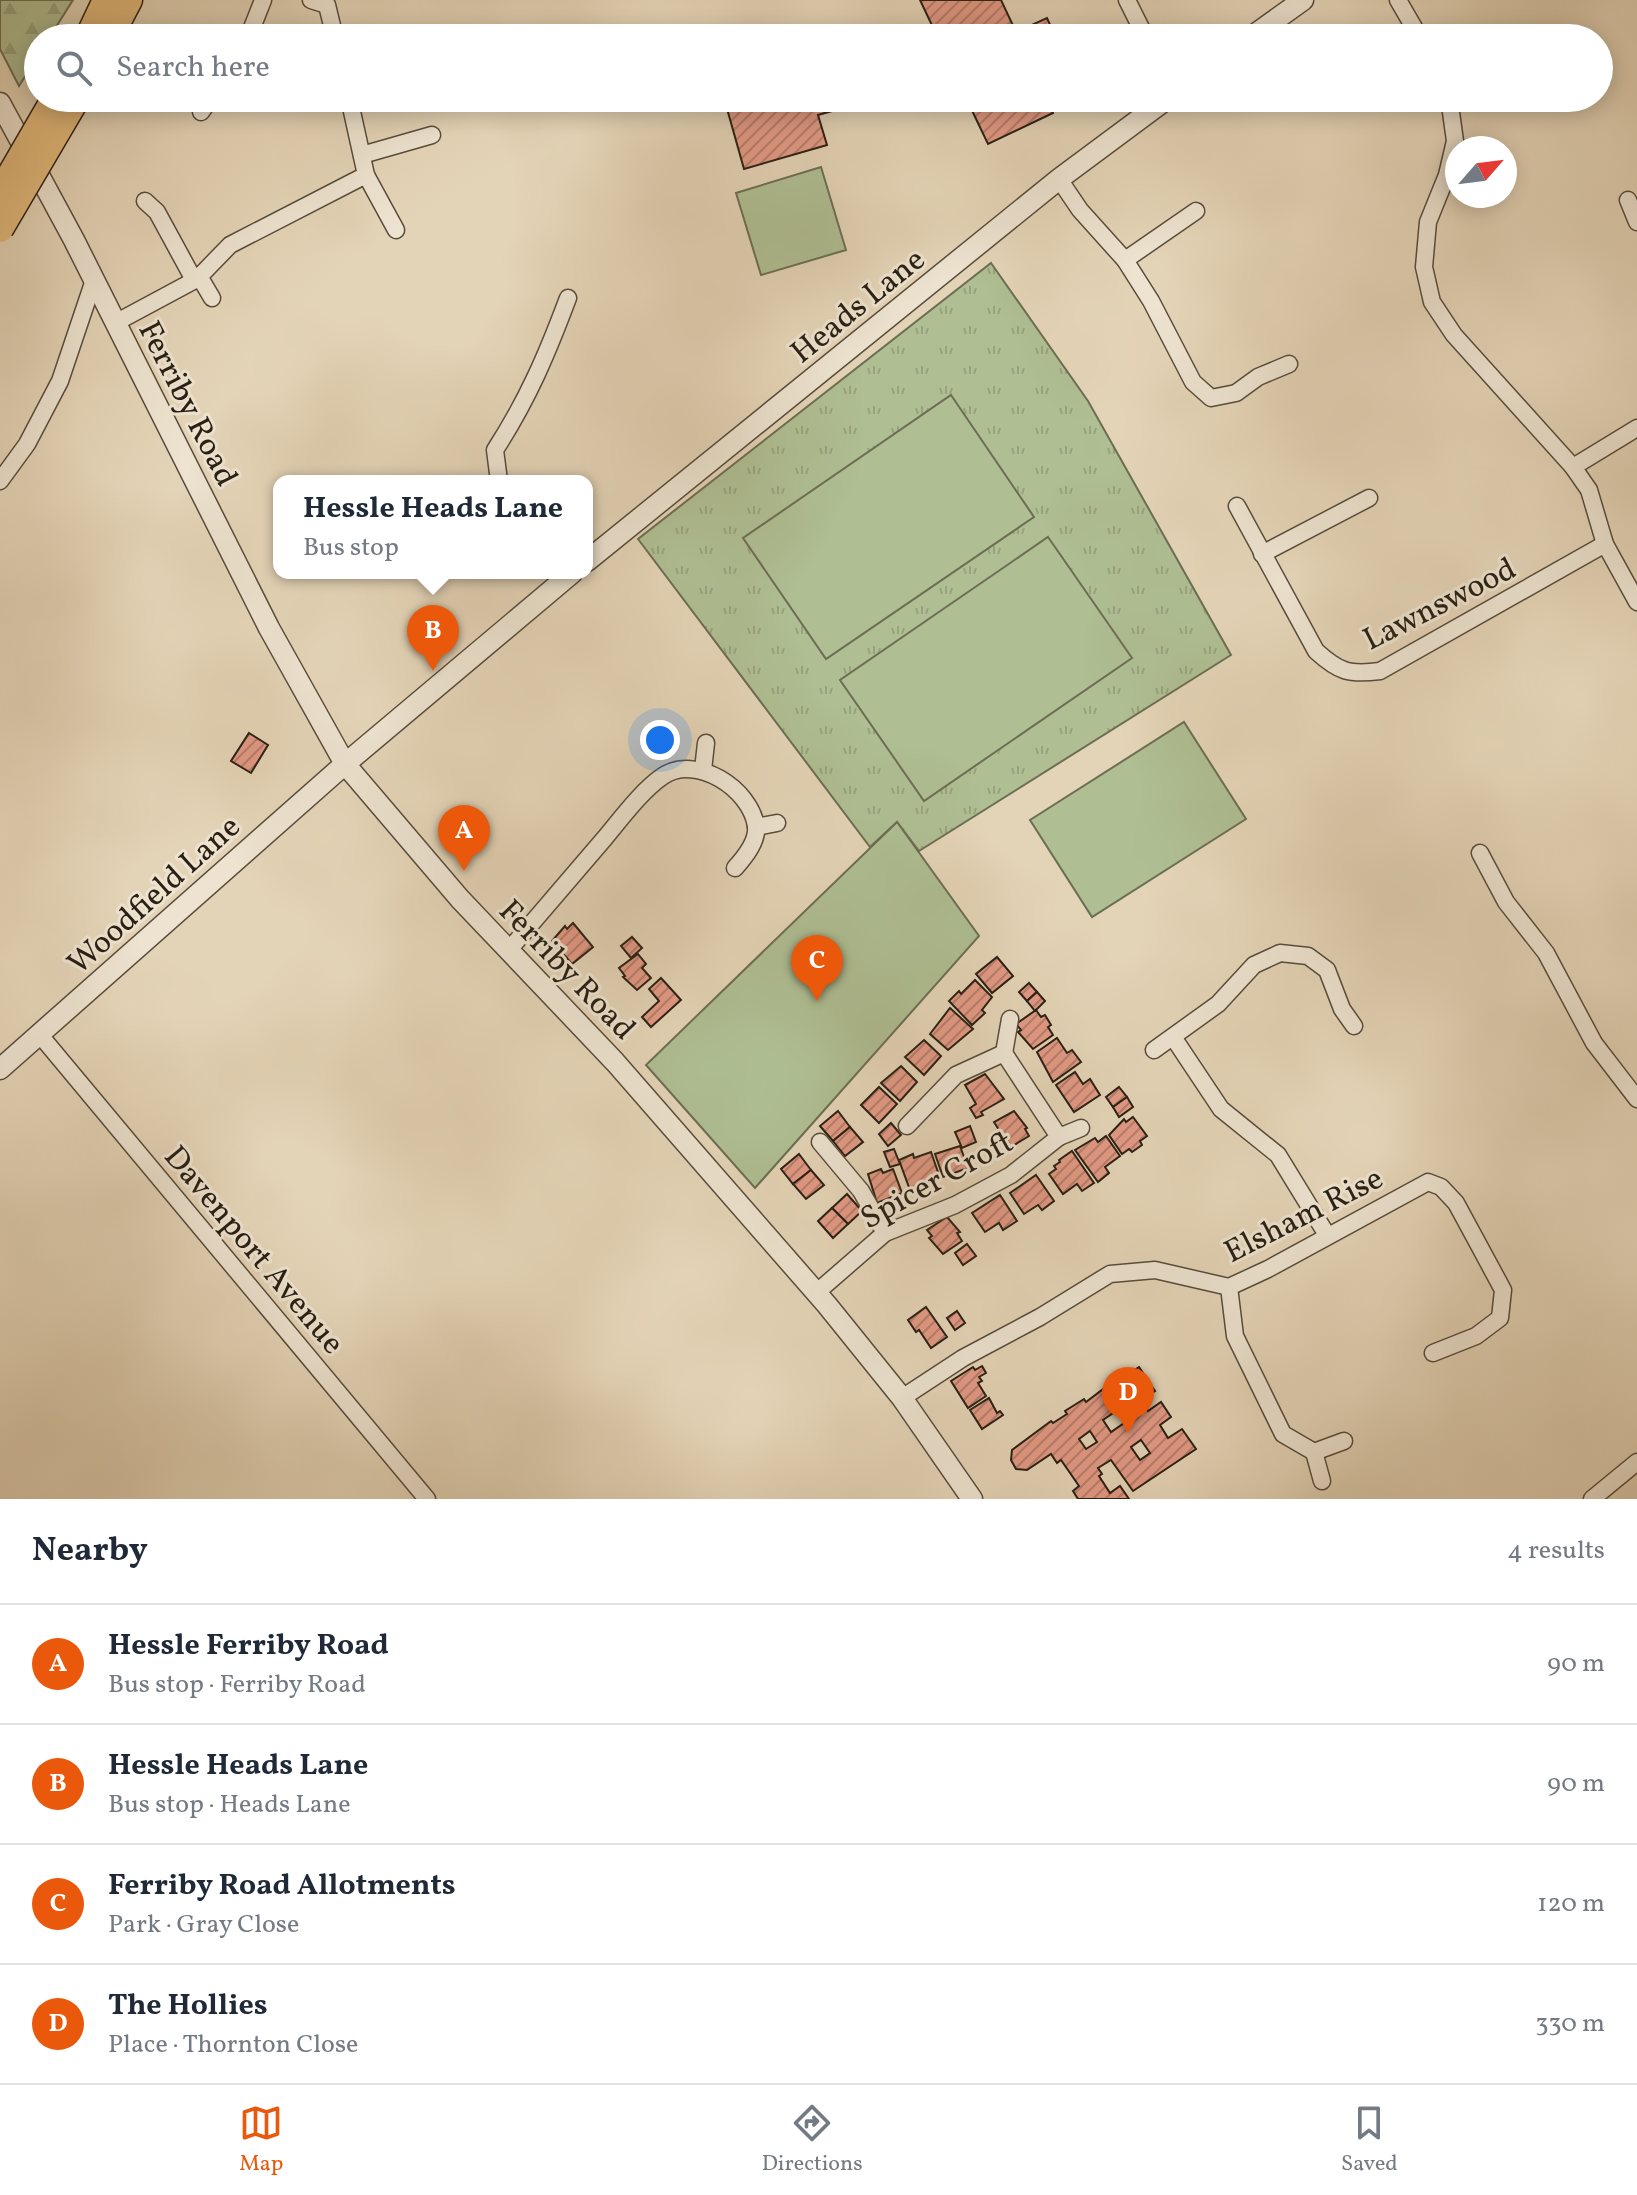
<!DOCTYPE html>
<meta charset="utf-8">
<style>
:root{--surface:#fff;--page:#f2f2f3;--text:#1f2937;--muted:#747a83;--line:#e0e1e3;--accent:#ea580c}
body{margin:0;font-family:Vollkorn,serif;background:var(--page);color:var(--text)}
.compass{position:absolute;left:1445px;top:136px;width:72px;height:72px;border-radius:50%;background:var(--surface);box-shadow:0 4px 20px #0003;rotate:62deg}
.you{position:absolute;left:660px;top:740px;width:28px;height:28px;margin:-20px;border:6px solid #fff;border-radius:50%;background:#1a73e8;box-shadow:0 0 0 12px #1a73e833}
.badge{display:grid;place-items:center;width:52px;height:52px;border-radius:50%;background:var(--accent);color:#fff;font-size:26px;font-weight:700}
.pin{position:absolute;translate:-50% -66px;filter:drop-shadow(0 2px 4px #0008)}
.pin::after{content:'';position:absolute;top:42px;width:28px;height:24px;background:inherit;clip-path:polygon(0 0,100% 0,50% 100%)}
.popup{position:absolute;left:273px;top:475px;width:320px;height:104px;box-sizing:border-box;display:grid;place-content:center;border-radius:16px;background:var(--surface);filter:drop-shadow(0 2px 6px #0005);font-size:26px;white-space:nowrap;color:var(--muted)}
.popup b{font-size:30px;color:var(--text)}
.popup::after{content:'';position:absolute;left:50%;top:100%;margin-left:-16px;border:16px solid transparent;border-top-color:var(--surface)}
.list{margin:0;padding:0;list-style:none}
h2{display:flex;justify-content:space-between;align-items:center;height:104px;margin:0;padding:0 32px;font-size:34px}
h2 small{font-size:26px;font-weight:400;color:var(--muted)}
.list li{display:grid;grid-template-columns:52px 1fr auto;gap:24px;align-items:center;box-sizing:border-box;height:120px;padding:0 32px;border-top:2px solid var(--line)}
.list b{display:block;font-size:30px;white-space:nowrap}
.list p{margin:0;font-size:26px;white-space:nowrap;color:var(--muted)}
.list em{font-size:26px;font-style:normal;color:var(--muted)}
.icon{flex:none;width:44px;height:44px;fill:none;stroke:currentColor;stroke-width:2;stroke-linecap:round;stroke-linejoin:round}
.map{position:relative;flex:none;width:1637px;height:1499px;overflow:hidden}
.search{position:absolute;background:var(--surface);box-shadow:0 4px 20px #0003;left:24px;right:24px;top:24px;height:88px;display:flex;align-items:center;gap:20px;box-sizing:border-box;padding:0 28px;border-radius:44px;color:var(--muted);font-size:30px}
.sheet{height:584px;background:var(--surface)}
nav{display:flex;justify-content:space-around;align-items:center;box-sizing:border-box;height:112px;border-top:2px solid var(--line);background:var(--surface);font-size:22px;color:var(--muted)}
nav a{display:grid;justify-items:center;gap:4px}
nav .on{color:var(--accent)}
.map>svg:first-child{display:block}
.forest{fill:url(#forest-firs);stroke:#6c6e53;stroke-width:2}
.park{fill:url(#park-tufts);stroke:#6c6e53;stroke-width:2}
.garden{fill:#afbe93;stroke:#6c6e53;stroke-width:2}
.building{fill:url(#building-hatch);stroke:#291f13;stroke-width:2;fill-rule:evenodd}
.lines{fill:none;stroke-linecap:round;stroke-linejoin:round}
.minor-casing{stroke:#584c3c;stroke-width:19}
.tertiary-casing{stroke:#584c3c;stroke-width:23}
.trunk-casing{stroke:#291f13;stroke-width:29}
.minor{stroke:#ede3d0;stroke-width:16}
.tertiary{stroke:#ede3d0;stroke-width:20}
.trunk{stroke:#e2ba7c;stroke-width:26}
.trunk-bridge-casing{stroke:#291f13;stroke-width:29;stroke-linecap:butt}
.trunk-bridge{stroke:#e2ba7c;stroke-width:26}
.labels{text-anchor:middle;stroke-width:6;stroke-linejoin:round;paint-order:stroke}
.street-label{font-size:32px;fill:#291f13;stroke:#ede3d0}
</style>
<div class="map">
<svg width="1637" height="1499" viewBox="0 0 1637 1499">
<defs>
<pattern id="forest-firs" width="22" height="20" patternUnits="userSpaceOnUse" patternTransform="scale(2)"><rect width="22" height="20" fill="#afbe93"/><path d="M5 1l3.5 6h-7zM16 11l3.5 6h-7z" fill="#97a37e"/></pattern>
<pattern id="park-tufts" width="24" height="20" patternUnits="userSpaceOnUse" patternTransform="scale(2)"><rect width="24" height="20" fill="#afbe93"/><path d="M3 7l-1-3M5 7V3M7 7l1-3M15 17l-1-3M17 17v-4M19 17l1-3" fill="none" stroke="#97a37e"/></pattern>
<pattern id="building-hatch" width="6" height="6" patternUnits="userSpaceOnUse" patternTransform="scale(2)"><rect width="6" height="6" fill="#e39a85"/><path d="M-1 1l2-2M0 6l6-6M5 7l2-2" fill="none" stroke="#b87d6c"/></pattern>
</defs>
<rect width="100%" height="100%" fill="#e4d4b7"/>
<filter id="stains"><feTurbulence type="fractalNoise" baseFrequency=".0025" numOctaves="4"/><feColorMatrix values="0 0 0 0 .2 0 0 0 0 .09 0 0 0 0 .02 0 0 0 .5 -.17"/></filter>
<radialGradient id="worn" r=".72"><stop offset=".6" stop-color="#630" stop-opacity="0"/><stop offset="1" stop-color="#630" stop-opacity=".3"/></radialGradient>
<path class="forest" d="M 0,0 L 73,0 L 49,38 L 38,38 L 38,56 L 19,86 L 0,49 Z"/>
<path class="park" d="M 991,263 L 1088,401 L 1231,655 L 919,851 L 897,822 L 870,847 L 638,539 Z"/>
<g class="garden">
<path d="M 821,167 L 846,250 L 761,275 L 736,193 Z"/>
<path d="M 951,395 L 1034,517 L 826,659 L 743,538 Z"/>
<path d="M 1048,537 L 1132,658 L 924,801 L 840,680 Z"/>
<path d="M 1184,722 L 1246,819 L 1092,917 L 1030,820 Z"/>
<path d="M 897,822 L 979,936 L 755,1188 L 646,1065 Z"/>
</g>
<g class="building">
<path d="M 920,0 L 1001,0 L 1016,32 L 1047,18 L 1056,38 L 938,38 Z"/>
<path d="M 724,98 L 828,98 L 832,111 L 818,115 L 827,145 L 744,169 Z"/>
<path d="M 966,98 L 1046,98 L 1053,113 L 988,144 Z"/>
<path d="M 249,733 L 268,745 L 251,773 L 231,761 Z"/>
<path d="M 573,923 L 593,947 L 572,964 L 552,941 L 565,926 L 567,929 Z"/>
<path d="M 632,937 L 642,948 L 631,958 L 621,946 Z"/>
<path d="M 638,954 L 646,964 L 642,968 L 651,978 L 637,990 L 623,977 L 625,976 L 619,968 Z"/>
<path d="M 997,957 L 1013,976 L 992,993 L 976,974 Z"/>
<path d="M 661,978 L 681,1000 L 651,1027 L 642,1017 L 659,1001 L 649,989 Z"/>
<path d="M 975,980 L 992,997 L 982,1010 L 985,1013 L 972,1025 L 949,1001 L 959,991 L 961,994 Z"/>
<path d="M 1029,983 L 1037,992 L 1027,1001 L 1019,992 Z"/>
<path d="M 1037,992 L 1045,1001 L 1035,1011 L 1027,1001 Z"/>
<path d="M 950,1008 L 973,1029 L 948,1050 L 930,1034 Z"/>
<path d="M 1036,1010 L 1041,1017 L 1045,1015 L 1051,1025 L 1048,1027 L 1053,1035 L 1033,1049 L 1018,1032 L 1021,1030 L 1016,1024 Z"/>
<path d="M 1057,1038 L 1067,1053 L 1072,1050 L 1081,1062 L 1053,1082 L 1037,1052 Z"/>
<path d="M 924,1040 L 941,1056 L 924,1075 L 905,1057 Z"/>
<path d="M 901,1066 L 917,1082 L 900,1101 L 881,1083 Z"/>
<path d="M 1075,1072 L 1083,1084 L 1090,1079 L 1100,1095 L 1074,1112 L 1056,1085 Z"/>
<path d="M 985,1074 L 1004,1099 L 981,1112 L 983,1115 L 976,1118 L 970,1108 L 976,1104 L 965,1085 Z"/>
<path d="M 879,1087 L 897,1104 L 879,1123 L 861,1105 Z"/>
<path d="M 1119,1087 L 1127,1097 L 1113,1107 L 1106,1097 Z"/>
<path d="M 1127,1097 L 1133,1107 L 1119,1117 L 1113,1107 Z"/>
<path d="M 838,1111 L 850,1127 L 833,1141 L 820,1126 Z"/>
<path d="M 1014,1111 L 1027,1128 L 1025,1129 L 1029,1136 L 1011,1147 L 1006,1138 L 1000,1142 L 995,1132 L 999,1130 L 994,1122 Z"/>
<path d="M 1133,1117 L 1147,1136 L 1140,1141 L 1142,1145 L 1132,1152 L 1129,1149 L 1122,1154 L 1109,1135 L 1124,1119 L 1126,1122 Z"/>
<path d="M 891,1123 L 901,1135 L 888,1146 L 879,1134 Z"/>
<path d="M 970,1126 L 976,1142 L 962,1148 L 955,1132 Z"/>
<path d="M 850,1127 L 863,1142 L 845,1156 L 833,1141 Z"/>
<path d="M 1106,1136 L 1120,1156 L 1105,1167 L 1109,1173 L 1098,1182 L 1075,1150 L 1095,1138 L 1098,1142 Z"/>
<path d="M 960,1146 L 968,1168 L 943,1177 L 935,1154 Z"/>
<path d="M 894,1149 L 900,1164 L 890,1167 L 884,1152 Z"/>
<path d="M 1072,1151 L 1094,1183 L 1082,1191 L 1077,1184 L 1063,1194 L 1049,1174 L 1056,1169 L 1054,1166 L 1060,1162 L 1059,1160 Z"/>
<path d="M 931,1152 L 939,1175 L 910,1190 L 899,1160 L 913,1154 L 914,1158 Z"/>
<path d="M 799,1154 L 811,1170 L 793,1184 L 781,1169 Z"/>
<path d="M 881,1169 L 883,1173 L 893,1169 L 902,1193 L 877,1203 L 868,1174 Z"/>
<path d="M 811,1170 L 824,1185 L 806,1199 L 793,1184 Z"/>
<path d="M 1036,1175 L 1054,1201 L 1042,1210 L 1038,1205 L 1024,1214 L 1010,1193 Z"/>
<path d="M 847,1194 L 862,1211 L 848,1224 L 832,1208 Z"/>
<path d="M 1000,1195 L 1017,1221 L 1003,1230 L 999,1223 L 985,1232 L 972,1213 Z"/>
<path d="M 832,1208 L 848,1224 L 833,1238 L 818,1221 Z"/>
<path d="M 947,1217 L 960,1232 L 957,1233 L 962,1241 L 943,1254 L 929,1238 L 932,1236 L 927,1230 Z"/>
<path d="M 967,1244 L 976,1256 L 963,1265 L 955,1253 Z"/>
<path d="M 926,1307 L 947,1337 L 931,1348 L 919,1330 L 916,1332 L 908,1320 Z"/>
<path d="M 957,1311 L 965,1323 L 955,1330 L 947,1318 Z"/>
<path d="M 982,1366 L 986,1373 L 979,1377 L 982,1381 L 978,1383 L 986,1396 L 968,1408 L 951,1381 L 973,1367 L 975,1370 Z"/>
<path d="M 1139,1367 L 1155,1391 L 1142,1400 L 1148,1411 L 1161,1402 L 1171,1417 L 1160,1425 L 1168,1438 L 1182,1429 L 1196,1449 L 1133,1491 L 1111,1460 L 1098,1468 L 1102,1474 L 1099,1476 L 1110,1493 L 1120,1486 L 1129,1499 L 1078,1499 L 1073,1491 L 1079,1486 L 1061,1460 L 1057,1463 L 1051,1454 L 1027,1470 L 1016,1469 L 1011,1460 L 1012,1450 L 1051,1421 L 1053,1423 L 1067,1414 L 1065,1411 L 1084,1399 L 1086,1402 L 1127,1371 L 1128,1374 ZM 1119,1409 L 1127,1421 L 1111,1432 L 1103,1420 ZM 1090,1431 L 1097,1442 L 1086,1449 L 1079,1439 ZM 1141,1440 L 1150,1453 L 1140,1460 L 1131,1447 Z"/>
<path d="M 989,1398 L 997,1413 L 1000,1411 L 1003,1415 L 982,1429 L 970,1410 Z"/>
</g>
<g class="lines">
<g class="minor-casing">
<g id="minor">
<path d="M 311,0 L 327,5 L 335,38"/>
<path d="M 1127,0 L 1146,38"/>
<path d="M 1398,0 L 1420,38"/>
<path d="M 248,38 L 263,0"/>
<path d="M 1449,98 L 1455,141 L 1447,175 L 1428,222 L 1424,267 L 1432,302 L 1454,335 L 1573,467 L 1589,490 L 1605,544 L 1637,602"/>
<path d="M 201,112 L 211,98"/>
<path d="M 362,155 L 432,135"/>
<path d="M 366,175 L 396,230"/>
<path d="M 1059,179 L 1080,210 L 1125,260 L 1151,301 L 1193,382 L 1211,398 L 1236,393 L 1258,377 L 1289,364"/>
<path d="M 1628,200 L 1637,222"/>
<path d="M 145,201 L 157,212 L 194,280"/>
<path d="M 1125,260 L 1196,211"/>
<path d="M 199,276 L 212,298"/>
<path d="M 115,323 L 197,279 L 230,245 L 366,175 L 349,98"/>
<path d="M 1573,467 L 1637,428"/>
<path d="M 0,481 L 27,444 L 60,381 L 94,280"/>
<path d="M 499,481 L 495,450 C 528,399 547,354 568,298"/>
<path d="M 1237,506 L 1316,651 C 1339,672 1349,675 1380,671 L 1605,544"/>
<path d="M 1262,554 L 1369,498"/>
<path d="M 703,770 L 706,743"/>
<path d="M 756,827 L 777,823"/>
<path d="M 1480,853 L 1506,902 L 1546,953 L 1594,1043 L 1637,1099"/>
<path d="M 508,951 C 540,914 572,876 604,839 C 620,820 642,790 663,776 C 696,754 750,788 756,826 C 758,841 745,857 735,868"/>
<path d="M 40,1035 L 427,1499"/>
<path d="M 1173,1037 L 1221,1109 L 1278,1155 L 1327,1235"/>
<path d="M 1154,1050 L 1218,1004 L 1254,965 L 1280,953 L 1308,956 L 1327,970 L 1342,1009 L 1354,1026"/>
<path d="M 1004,1053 L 1010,1019"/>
<path d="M 1059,1137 L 1081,1128"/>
<path d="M 820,1142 L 861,1191 L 885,1233"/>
<path d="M 1229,1287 L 1235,1336 L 1283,1434 L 1314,1452"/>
<path d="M 816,1293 L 885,1233 L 955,1205 L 1011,1175 L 1059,1137 L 1004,1053 L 956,1075 L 907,1126"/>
<path d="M 902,1398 L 963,1358 L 1040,1317 L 1110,1274 L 1155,1270 L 1229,1287 L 1268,1269 L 1428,1182 L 1441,1187 L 1456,1203 L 1482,1251 L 1503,1290 L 1500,1318 L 1476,1336 L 1433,1353"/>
<path d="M 1322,1481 L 1314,1452 L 1344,1441"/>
<path d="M 1592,1499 L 1637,1462"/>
</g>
</g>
<g class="tertiary-casing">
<g id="tertiary">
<path d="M 1250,38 L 1303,0"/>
<path d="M 0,103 L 74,240 L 269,628 L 345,764 L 460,899 L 615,1062 L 827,1305 L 902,1398 L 972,1499"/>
<path d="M 587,561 L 1059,179 L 1168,98"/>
<path d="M 0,1069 L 345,764 L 572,573"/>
</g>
</g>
<g class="trunk-casing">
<g id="trunk">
<path d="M 88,38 L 106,0"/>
<path d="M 109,38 L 129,0"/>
</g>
</g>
<use href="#minor" class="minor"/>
<use href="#tertiary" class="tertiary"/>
<use href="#trunk" class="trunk"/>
<g class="trunk-bridge-casing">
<g id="trunk-bridge">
<path d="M 0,193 L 55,98"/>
<path d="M 0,229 L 74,103"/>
</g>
</g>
<use href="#trunk-bridge" class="trunk-bridge"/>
</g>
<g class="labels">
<g class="street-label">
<text transform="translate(857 305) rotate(-39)" y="11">Heads Lane</text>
<text transform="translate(189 403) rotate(63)" y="11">Ferriby Road</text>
<text transform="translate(1439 603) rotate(-27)" y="11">Lawnswood</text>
<text transform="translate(153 894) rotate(-42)" y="11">Woodfield Lane</text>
<text transform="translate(568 969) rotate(46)" y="11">Ferriby Road</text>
<text transform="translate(936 1179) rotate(-29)" y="11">Spicer Croft</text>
<text transform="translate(1303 1214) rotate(-27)" y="11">Elsham Rise</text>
<text transform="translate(255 1249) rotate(50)" y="11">Davenport Avenue</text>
</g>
</g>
<rect width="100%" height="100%" filter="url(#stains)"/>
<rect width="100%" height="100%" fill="url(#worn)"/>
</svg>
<svg class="compass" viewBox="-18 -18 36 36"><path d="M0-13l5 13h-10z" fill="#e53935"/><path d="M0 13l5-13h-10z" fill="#747a83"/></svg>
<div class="you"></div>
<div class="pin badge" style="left:464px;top:871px">A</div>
<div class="pin badge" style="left:433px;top:671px">B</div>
<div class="popup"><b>Hessle Heads Lane</b>Bus stop</div>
<div class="pin badge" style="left:817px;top:1001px">C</div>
<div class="pin badge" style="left:1128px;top:1433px">D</div>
<div class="search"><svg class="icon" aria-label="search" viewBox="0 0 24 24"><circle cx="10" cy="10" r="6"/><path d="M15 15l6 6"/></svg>Search here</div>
</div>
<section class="sheet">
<h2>Nearby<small>4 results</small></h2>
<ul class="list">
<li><span class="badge">A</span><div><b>Hessle Ferriby Road</b><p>Bus stop · Ferriby Road</p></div><em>90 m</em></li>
<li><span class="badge">B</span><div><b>Hessle Heads Lane</b><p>Bus stop · Heads Lane</p></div><em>90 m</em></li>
<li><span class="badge">C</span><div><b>Ferriby Road Allotments</b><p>Park · Gray Close</p></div><em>120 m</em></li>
<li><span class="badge">D</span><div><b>The Hollies</b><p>Place · Thornton Close</p></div><em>330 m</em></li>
</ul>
</section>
<nav>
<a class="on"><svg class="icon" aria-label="map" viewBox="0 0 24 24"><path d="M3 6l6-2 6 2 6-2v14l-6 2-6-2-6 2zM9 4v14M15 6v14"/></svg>Map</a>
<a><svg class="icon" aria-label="directions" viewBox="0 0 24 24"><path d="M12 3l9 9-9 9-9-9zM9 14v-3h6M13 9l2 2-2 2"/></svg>Directions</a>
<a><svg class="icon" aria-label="saved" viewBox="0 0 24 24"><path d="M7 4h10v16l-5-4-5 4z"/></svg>Saved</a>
</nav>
